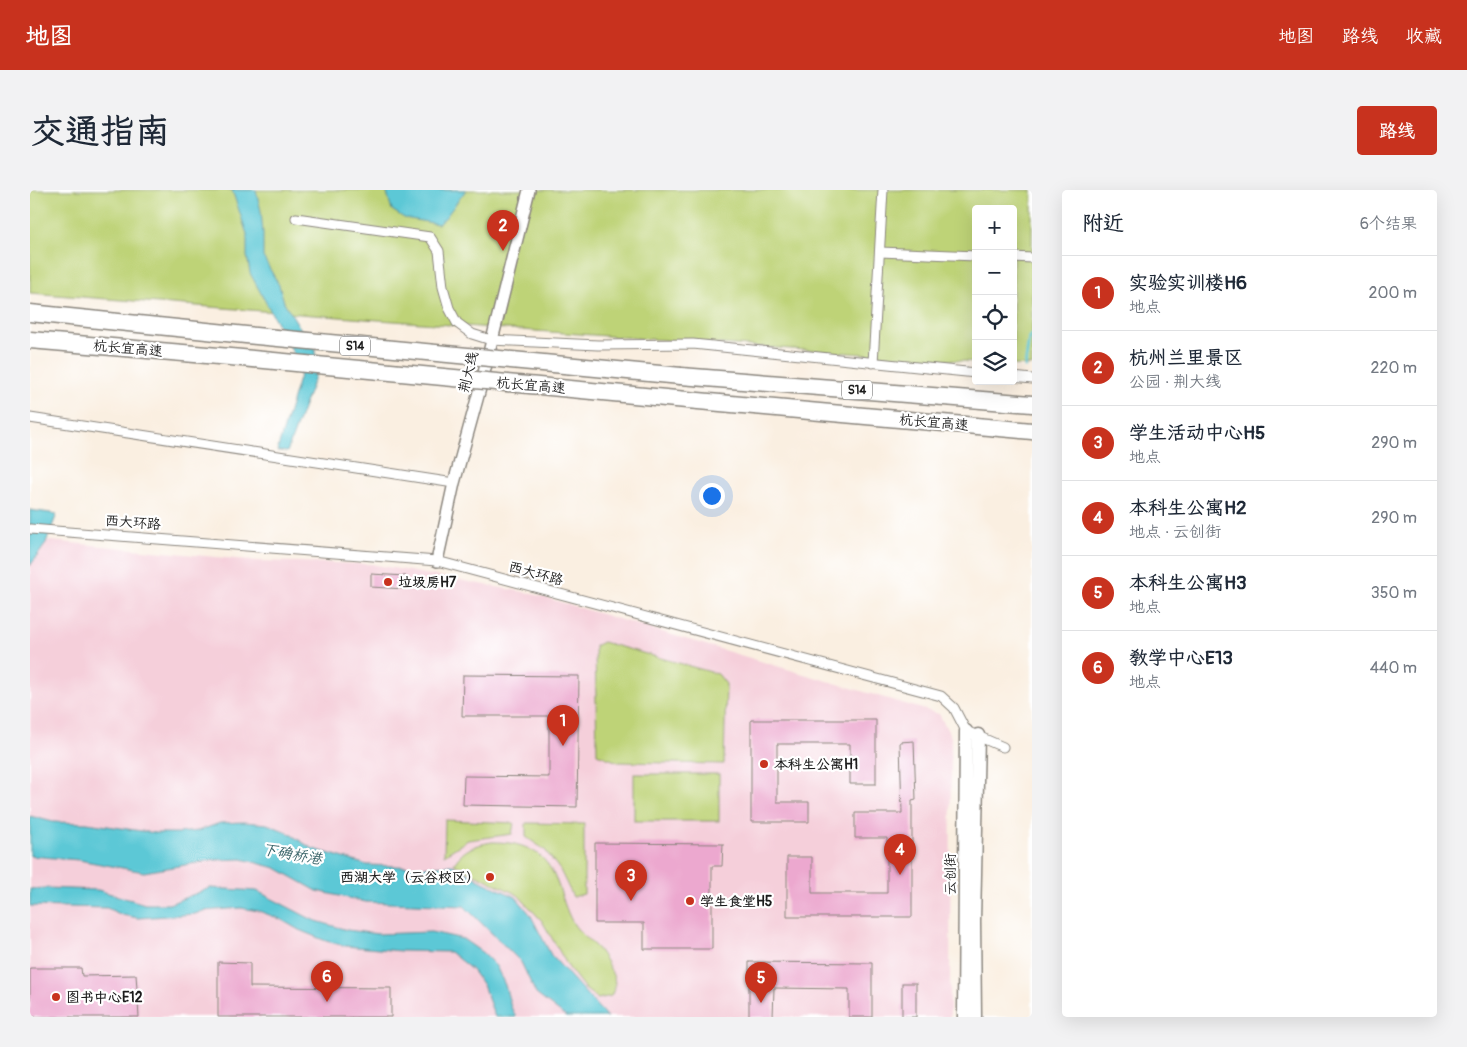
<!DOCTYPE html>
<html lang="zh">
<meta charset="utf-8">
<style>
:root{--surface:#fff;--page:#f2f2f3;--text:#1f2937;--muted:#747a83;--line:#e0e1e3;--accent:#c8321e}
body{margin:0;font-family:Pangolin,"LXGW WenKai TC",sans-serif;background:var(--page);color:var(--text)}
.controls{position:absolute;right:15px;top:15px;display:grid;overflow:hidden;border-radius:5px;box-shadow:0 5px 20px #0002}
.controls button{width:45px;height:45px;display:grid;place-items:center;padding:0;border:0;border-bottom:1px solid var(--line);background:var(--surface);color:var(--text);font:25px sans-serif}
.you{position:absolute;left:681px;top:305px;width:18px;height:18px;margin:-12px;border:4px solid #fff;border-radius:50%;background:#1a73e8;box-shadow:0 0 0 8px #1a73e833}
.badge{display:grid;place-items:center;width:32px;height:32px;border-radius:50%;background:var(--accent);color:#fff;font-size:16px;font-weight:700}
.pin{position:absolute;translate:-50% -41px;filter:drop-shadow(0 1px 2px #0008)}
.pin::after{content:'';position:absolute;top:26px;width:18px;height:15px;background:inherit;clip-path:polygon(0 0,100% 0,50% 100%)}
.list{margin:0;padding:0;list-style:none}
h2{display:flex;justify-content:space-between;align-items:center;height:65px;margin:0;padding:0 20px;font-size:21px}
h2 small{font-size:16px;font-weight:400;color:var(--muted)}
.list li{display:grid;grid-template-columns:32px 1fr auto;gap:15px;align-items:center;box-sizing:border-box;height:75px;padding:0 20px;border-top:1px solid var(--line)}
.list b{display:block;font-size:19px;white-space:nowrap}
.list p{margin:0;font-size:16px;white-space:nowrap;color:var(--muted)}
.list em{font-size:16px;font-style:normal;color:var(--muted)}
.icon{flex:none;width:28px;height:28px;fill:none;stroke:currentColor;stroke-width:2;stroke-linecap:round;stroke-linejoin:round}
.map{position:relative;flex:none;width:1002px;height:827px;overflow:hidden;border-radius:5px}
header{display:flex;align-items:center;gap:30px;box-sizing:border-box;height:70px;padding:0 25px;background:var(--accent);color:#fff}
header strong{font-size:24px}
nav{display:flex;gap:28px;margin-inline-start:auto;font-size:18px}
.intro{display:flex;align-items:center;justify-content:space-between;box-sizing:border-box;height:120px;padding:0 30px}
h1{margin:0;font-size:35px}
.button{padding:12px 22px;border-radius:5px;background:var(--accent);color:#fff;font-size:18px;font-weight:700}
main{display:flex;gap:30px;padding:0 30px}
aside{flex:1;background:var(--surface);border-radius:5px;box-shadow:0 5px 20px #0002}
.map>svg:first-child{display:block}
.built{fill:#f5cfda}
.green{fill:#bed377;stroke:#6d784a}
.water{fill:#5cc8d6;stroke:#3c7279}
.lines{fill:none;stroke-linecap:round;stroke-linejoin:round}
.stream{stroke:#5cc8d6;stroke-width:3}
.building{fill:#eca8cf}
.minor-casing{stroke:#8b867e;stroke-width:11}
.tertiary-casing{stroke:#8b867e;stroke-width:14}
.secondary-casing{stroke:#8b867e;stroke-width:15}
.motorway-casing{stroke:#8b867e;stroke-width:19}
.minor{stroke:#fff;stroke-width:9}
.tertiary{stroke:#fff;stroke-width:11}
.secondary{stroke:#fff;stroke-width:12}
.motorway{stroke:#fff;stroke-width:16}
.motorway-bridge-casing{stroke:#8b867e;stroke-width:19;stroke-linecap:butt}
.motorway-bridge{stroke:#fff;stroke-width:16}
.poi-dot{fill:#c8321e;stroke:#fff;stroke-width:2}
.labels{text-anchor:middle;stroke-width:4.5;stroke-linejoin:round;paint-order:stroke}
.shield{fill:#fff;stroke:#606060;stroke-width:1}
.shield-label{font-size:12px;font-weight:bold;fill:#1c1c1c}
.street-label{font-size:14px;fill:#1c1c1c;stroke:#fff}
.poi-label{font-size:14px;font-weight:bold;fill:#1c1c1c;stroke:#fff;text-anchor:start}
.water-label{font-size:15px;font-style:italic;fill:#366166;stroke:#fff}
</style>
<header>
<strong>地图</strong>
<nav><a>地图</a><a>路线</a><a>收藏</a></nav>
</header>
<div class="intro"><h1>交通指南</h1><a class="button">路线</a></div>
<main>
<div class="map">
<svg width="1002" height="827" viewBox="0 0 1002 827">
<rect width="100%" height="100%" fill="#fff"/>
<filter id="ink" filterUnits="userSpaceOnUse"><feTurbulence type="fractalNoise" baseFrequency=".02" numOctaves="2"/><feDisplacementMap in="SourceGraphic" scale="10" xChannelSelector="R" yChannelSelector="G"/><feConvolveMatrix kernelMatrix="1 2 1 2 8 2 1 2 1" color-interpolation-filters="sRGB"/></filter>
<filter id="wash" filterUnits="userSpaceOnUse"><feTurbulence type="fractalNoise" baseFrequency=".0096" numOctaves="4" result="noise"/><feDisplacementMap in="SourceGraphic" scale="20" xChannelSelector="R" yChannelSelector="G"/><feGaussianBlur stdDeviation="1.12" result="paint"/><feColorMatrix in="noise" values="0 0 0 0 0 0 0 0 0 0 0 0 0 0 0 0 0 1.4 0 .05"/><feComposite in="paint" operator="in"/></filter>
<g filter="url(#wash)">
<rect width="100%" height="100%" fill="#faefe1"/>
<path class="built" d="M 0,349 L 227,371 L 341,374 L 500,403 L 909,524 L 921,547 L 920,827 L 0,827 Z"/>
<g class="green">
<path d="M 0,0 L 1002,0 L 1002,176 L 983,175 L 983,19 L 946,19 L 946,172 L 335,129 L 0,103 Z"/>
<path d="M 573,452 L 688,484 L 696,494 L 694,574 L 588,572 L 567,564 L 565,456 Z"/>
<rect x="604" y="584" width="85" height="47"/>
<path d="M 415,630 L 484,633 L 482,644 L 438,650 L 414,665 Z"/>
<path d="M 496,633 L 554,634 L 554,704 L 543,707 L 530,680 L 515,660 L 496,647 Z"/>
<path d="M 462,652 C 478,652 495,654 509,665 C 531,683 530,714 545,736 C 551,744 560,751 567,758 C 573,765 581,779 584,788 C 586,795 584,800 581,806 L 568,809 L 555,799 L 539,778 L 512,731 L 488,705 L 424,674 C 433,659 445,655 462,652 Z"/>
</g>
<g class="water">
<path d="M 202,0 L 226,0 L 231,21 L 233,43 L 233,67 L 249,95 L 254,112 L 272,141 L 285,156 L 287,181 L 257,262 L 247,261 L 271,182 L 261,159 L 220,83 L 217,66 L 217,44 Z"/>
<path d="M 356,0 L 436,0 L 415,28 L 408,34 L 374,28 L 362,20 Z"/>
<path d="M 0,320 L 27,324 L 15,355 L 0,376 Z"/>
<path d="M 0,626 L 23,632 L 57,633 L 125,643 L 149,643 L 168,641 L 190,633 L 214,632 L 237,634 L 257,642 L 281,658 L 337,675 L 390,677 L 422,675 L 453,692 L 486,707 L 500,724 L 521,765 L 577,827 L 536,827 L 506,804 L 491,772 L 434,716 L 336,712 L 287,701 L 246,678 L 212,669 L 184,670 L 114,682 L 49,670 L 0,666 Z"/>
<path d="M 16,698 L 68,700 L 115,714 L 139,714 L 180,698 L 227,701 L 283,730 L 317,740 L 348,744 L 401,742 L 433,749 L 453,763 L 466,776 L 475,795 L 481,817 L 486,827 L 465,827 L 453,795 L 442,780 L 420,762 L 371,761 L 315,756 L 296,751 L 269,740 L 250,729 L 229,721 L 211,718 L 173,721 L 165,724 L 108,728 L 92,725 L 77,718 L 0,716 L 0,699 Z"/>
</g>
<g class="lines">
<path class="stream" d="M 995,177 L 999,147 L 1002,145"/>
</g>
<g id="blocks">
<g class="building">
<path d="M 341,384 L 376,386 L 375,399 L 341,397 Z"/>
<path d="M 433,485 L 549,486 L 547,617 L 433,615 L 434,586 L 519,587 L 519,526 L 432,526 Z"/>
<path d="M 721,530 L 846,530 L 846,594 L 820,594 L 820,554 L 747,554 L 747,612 L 779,612 L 779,632 L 721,632 Z"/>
<path d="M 884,551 L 886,610 L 882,611 L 882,727 L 757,727 L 757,667 L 782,667 L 782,703 L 857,703 L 857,648 L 825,648 L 825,623 L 872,623 L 870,552 Z"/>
<path d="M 565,653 L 693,654 L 692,676 L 682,676 L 682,759 L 614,759 L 614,733 L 565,733 Z"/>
<path d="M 188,772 L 220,773 L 220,797 L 361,798 L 361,827 L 188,827 Z"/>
<path d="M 719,772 L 842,773 L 842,827 L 819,827 L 819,799 L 744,798 L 743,827 L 719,827 Z"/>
<path d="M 0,778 L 51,778 L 52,786 L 106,785 L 109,827 L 0,827 Z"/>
<rect x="872" y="793" width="14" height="34"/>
</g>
</g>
</g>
<g filter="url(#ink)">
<use href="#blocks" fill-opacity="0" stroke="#8b867e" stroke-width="1"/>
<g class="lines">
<g class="minor-casing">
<g id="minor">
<path d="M 266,28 L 400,47 L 409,61 L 413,97 L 419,118 L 427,133 L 442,144 L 461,150 L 568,155 L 663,154 L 946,183"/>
<path d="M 850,62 L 946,66"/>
<path d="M 983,67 L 1002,68"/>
<path d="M 843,173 L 853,0"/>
<path d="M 983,187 L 1002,189"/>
<path d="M 0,228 L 424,293"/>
<path d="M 0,339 L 407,371 L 911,506 L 924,518 L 936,541 L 973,557"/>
</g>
</g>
<g class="tertiary-casing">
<path id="tertiary" d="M 407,371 L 424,293 L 452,191 L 499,0"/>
</g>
<g class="secondary-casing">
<g id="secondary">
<path d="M 934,827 L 936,541"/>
<path d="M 945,827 L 944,731 L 948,545"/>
</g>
</g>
<g class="motorway-casing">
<g id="motorway">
<path d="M 651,186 L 1002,214"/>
<path d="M 646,209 L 1002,241"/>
</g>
</g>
<use href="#minor" class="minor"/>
<use href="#tertiary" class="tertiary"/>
<use href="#secondary" class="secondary"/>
<use href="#motorway" class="motorway"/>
<g class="motorway-bridge-casing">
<g id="motorway-bridge">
<path d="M 0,123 L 216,145 L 651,186"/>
<path d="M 0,150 L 212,168 L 646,209"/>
</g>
</g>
<use href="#motorway-bridge" class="motorway-bridge"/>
</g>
</g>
<g class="poi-dot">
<circle cx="358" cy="392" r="5"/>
<circle cx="734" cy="574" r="5"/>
<circle cx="460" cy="687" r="5"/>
<circle cx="660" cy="711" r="5"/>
<circle cx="26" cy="807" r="5"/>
</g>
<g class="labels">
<g class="shield">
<rect x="310" y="146.5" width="30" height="19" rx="4"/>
<rect x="812" y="190.5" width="30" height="19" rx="4"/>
</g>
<g class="shield-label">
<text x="325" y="160">S14</text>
<text x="827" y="204">S14</text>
</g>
<g class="street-label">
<text transform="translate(98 158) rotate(5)" y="5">杭长宜高速</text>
<text transform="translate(438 182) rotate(-76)" y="5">荆大线</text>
<text transform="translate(501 195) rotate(5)" y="5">杭长宜高速</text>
<text transform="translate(904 232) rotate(5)" y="5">杭长宜高速</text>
<text transform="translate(103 332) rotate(4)" y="5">西大环路</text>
<text transform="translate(506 383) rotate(15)" y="5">西大环路</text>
<text transform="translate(920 684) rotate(-90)" y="5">云创街</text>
</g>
<g class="poi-label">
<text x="368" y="397">垃圾房H7</text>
<text x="744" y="579">本科生公寓H1</text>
<text x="450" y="692" text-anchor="end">西湖大学（云谷校区）</text>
<text x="670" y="716">学生食堂H5</text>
<text x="36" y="812">图书中心E12</text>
</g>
<g class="water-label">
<text transform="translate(262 664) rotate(10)" y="5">下确桥港</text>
</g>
</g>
</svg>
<div class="controls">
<button>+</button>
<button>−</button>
<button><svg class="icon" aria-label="locate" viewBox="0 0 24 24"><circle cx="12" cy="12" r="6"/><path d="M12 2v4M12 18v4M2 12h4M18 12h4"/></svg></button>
<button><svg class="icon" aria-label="layers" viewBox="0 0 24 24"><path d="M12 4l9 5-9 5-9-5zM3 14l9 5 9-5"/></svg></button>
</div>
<div class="you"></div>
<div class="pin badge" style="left:533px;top:556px">1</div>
<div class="pin badge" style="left:473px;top:61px">2</div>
<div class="pin badge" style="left:601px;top:711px">3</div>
<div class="pin badge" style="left:870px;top:685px">4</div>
<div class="pin badge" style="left:731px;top:813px">5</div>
<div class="pin badge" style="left:297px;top:812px">6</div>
</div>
<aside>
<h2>附近<small>6个结果</small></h2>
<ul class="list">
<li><span class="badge">1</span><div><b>实验实训楼H6</b><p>地点</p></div><em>200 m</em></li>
<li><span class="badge">2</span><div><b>杭州兰里景区</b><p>公园 · 荆大线</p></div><em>220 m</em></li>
<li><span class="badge">3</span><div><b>学生活动中心H5</b><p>地点</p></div><em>290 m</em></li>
<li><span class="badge">4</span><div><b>本科生公寓H2</b><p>地点 · 云创街</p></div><em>290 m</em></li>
<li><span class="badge">5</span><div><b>本科生公寓H3</b><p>地点</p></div><em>350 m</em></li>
<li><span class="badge">6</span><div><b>教学中心E13</b><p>地点</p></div><em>440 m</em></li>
</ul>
</aside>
</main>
